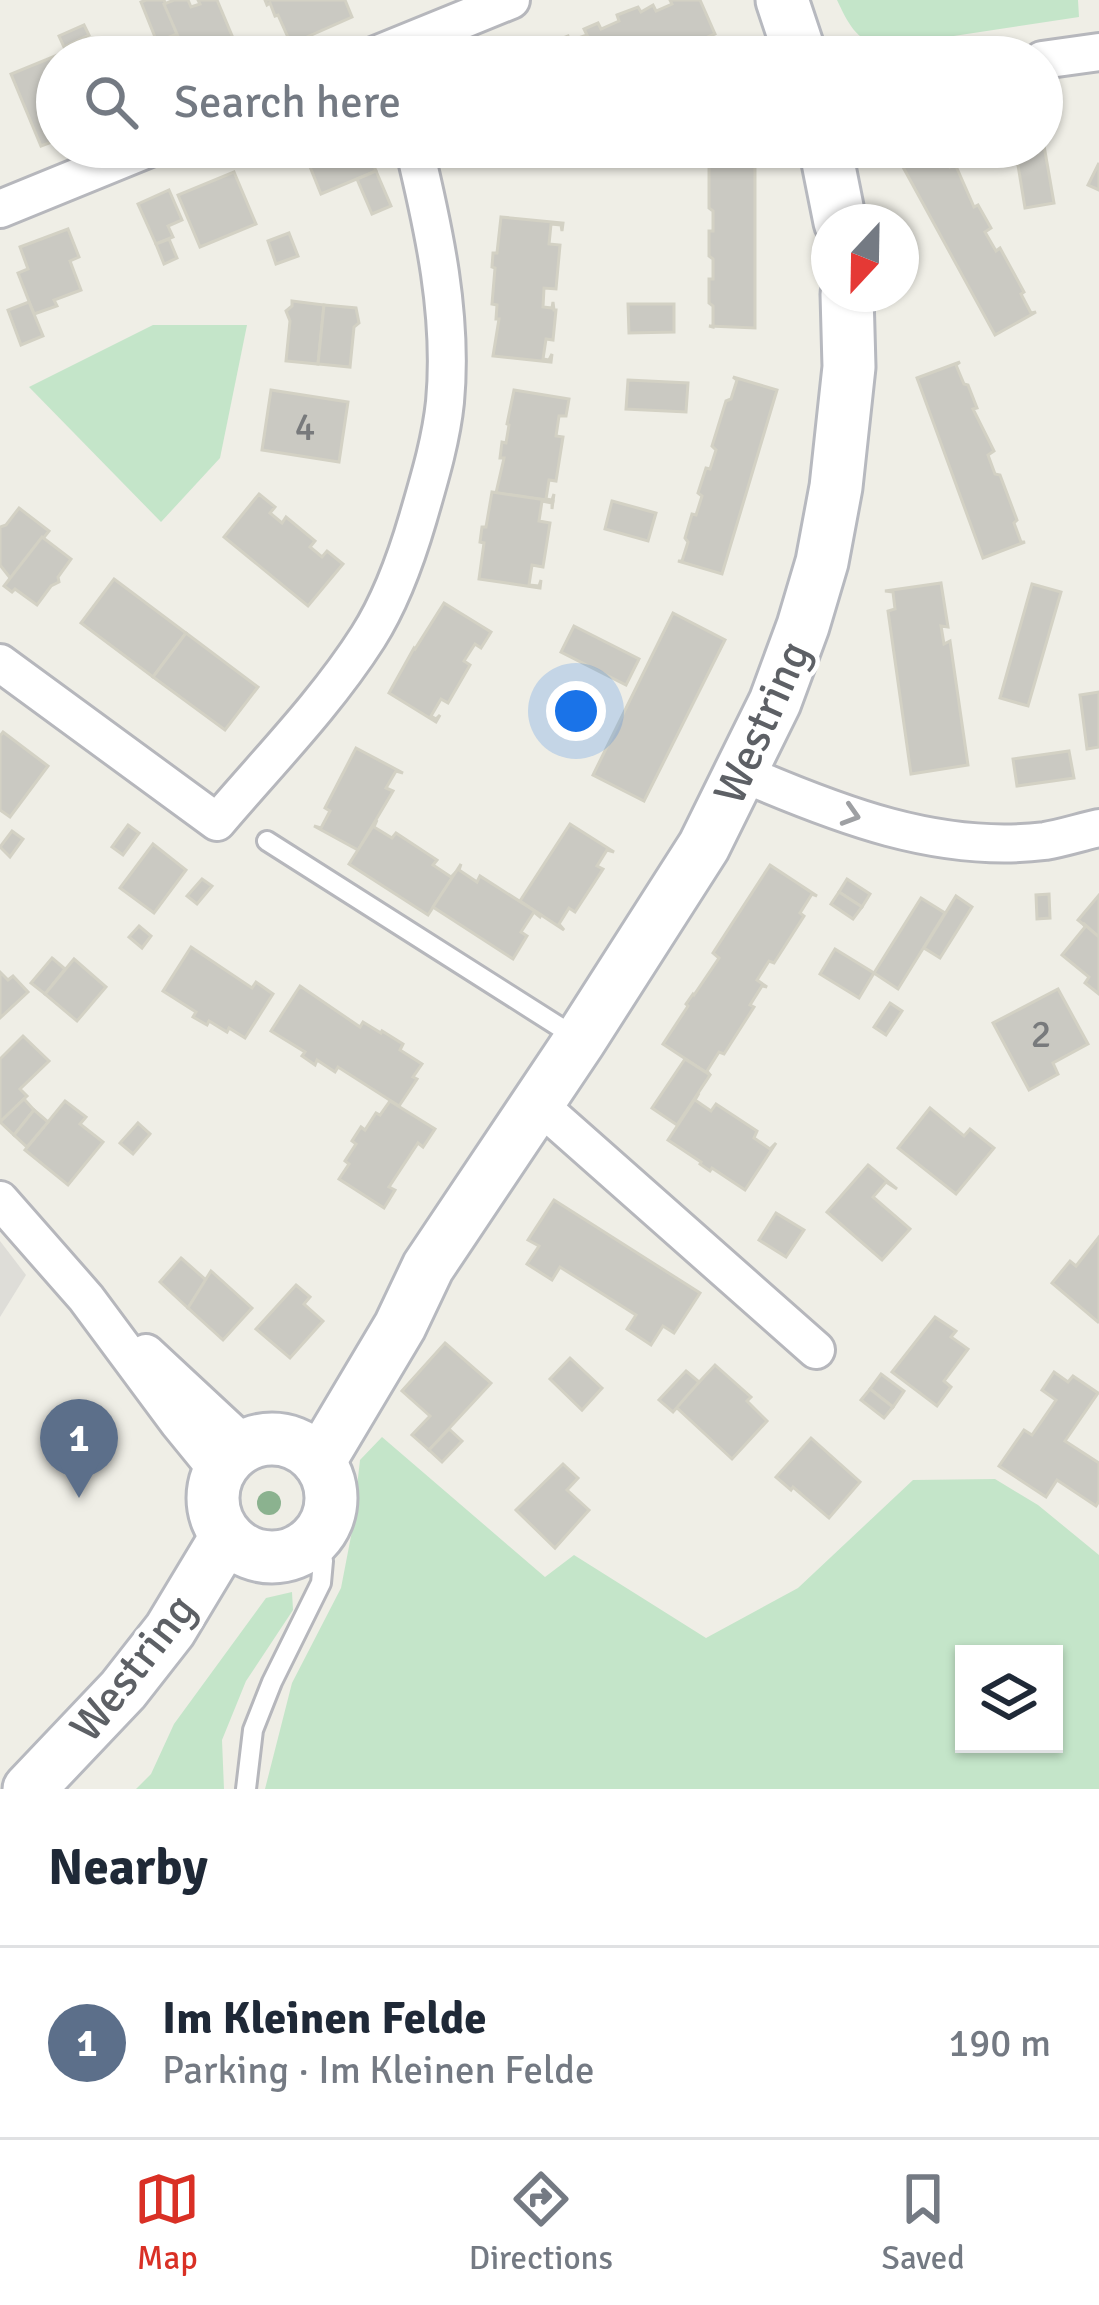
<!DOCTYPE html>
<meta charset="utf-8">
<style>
:root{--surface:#fff;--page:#f6f6f7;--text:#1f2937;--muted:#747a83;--line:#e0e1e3;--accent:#d93025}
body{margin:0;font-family:Signika,sans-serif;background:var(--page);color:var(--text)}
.controls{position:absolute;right:36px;bottom:36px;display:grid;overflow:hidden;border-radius:0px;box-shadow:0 3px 9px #0004}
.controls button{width:108px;height:108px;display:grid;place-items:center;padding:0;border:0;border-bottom:3px solid var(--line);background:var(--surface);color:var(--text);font:60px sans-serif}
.compass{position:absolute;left:811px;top:204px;width:108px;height:108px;border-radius:50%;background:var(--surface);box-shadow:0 3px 9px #0004;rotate:202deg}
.you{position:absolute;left:576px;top:711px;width:42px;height:42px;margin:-30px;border:9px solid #fff;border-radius:50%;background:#1a73e8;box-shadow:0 0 0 18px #1a73e833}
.badge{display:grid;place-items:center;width:78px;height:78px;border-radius:50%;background:var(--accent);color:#fff;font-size:39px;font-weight:700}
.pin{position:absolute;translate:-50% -99px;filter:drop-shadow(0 3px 6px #0008)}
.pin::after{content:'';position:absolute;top:63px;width:42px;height:36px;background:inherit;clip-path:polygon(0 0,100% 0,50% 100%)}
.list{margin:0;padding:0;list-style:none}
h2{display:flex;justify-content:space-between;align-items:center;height:156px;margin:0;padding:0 48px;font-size:51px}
h2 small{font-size:39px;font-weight:400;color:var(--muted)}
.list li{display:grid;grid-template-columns:78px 1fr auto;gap:36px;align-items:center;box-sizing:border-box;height:192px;padding:0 48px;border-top:3px solid var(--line)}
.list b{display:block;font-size:45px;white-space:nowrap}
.list p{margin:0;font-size:39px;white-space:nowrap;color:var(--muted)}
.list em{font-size:39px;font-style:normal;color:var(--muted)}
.icon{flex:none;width:66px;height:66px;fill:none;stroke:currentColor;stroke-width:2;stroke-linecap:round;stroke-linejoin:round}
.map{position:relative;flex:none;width:1099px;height:1789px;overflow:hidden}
.search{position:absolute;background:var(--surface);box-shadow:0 3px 9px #0004;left:36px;right:36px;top:36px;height:132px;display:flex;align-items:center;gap:30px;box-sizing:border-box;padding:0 42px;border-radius:66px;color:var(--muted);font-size:45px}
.sheet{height:348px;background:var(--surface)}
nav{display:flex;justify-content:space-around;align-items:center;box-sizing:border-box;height:168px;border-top:3px solid var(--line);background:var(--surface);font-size:33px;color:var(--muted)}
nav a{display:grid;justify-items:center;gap:6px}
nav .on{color:var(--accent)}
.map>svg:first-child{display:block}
.industrial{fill:#deddd8}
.green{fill:#c4e5c9;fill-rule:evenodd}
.building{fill:#cac9c2;stroke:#d3d1c4;stroke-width:3}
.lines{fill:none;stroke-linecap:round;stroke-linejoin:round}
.lane-casing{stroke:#b6b7bc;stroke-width:24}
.street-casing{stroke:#b6b7bc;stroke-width:42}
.secondary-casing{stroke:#b7b9bf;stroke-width:57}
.lane{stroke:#fff;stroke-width:18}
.street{stroke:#fff;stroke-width:36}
.secondary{stroke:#fff;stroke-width:51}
.tree{fill:#8bb28f}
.oneway{stroke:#9ea0a3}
.labels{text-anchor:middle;stroke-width:9;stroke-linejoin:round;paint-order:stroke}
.number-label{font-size:39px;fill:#787a7c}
.street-label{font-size:45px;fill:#5d6065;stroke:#fff}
</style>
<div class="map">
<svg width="1099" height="1789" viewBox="0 0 1099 1789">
<rect width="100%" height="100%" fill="#efeee6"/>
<path class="industrial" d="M 0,1241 L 26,1275 L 0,1317 Z"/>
<g class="green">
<path d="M 837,0 L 1078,0 L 1079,17 L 881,47 C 855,39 848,23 837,0 Z"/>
<path d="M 153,325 L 247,325 L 220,458 L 161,522 L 29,387 Z"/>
<path d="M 382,1437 L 545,1577 L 574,1555 L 706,1638 L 798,1588 L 913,1480 L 995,1479 L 1038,1505 L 1099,1555 L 1099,1789 L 265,1789 L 292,1683 L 341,1588 L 352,1531 L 360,1460 ZM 1054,1654 L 1054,1744 L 964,1744 L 964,1654 Z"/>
<path d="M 292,1592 L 293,1610 L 246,1681 L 222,1740 L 224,1789 L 136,1789 L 151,1774 L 174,1724 L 266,1598 Z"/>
</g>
<g class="building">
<path d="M 146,0 L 164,0 L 177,34 L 157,42 L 141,2 Z"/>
<path d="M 174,0 L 188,0 L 191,7 L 200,4 L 198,0 L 217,0 L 241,57 L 187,57 L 164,4 Z"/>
<path d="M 265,0 L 345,0 L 352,17 L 291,44 L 278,15 L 275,16 L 270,3 L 267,5 Z"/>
<path d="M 670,0 L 700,0 L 715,34 L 661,57 L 657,54 L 648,57 L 522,55 L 568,36 L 570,41 L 587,35 L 584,29 L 598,23 L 601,29 L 619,21 L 617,15 L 638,7 L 641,12 L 653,5 L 656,11 L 672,4 Z"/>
<path d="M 84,25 L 89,35 L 64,47 L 59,36 Z"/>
<path d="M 60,54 L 61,57 L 57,57 L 57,140 L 41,146 L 11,74 Z"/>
<path d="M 1042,134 L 1054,203 L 1025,208 L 1015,147 L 1042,147 Z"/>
<path d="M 302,147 L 366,147 L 376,171 L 321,194 Z"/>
<path d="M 713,147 L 755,147 L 755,328 L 709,326 L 713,327 L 713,306 L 709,303 L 709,279 L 713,279 L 713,259 L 709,256 L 709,231 L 713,231 L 713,211 L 709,208 L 709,161 L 713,158 Z"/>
<path d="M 941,147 L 950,167 L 955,164 L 974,207 L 978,205 L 991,228 L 985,232 L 996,251 L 1000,248 L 1024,292 L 1021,294 L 1031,313 L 1036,312 L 995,335 L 903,167 Z"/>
<path d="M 1099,163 L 1099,190 L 1088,185 Z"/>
<path d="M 376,171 L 391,206 L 372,214 L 357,179 Z"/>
<path d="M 234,172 L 256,224 L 200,247 L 178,195 Z"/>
<path d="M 169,190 L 182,220 L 168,226 L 173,237 L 156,244 L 138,204 Z"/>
<path d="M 501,217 L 563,223 L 562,231 L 561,225 L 551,224 L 549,244 L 560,245 L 556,289 L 544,288 L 543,307 L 552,308 L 553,302 L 554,310 L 556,310 L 553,340 L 546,339 L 543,359 L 549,360 L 552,354 L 551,362 L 493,356 L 499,319 L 496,319 L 497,305 L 492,304 L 495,268 L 492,267 L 493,253 L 497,253 Z"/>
<path d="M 68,229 L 79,257 L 70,261 L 81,290 L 54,300 L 57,306 L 34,314 L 18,273 L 28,269 L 20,247 Z"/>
<path d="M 289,233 L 298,256 L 276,264 L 268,241 Z"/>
<path d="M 169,239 L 177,258 L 164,264 L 156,244 Z"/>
<path d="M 292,301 L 324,305 L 318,364 L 286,361 L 290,321 L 286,311 L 292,306 Z"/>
<path d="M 29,302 L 43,336 L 21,345 L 8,310 Z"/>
<path d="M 628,304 L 674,304 L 674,332 L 629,333 Z"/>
<path d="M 324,305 L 356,308 L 359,323 L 354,327 L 350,367 L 318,364 Z"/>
<path d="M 960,362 L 956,365 L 964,384 L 968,385 L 977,408 L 973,409 L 994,451 L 988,455 L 995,474 L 1000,475 L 1017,520 L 1014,523 L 1021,542 L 1025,542 L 983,558 L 917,378 Z"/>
<path d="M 733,377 L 777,390 L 722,574 L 678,561 L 682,561 L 688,542 L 685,538 L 692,514 L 696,515 L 702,496 L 698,493 L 706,468 L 710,469 L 716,450 L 712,446 L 726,401 L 731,399 L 737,380 Z"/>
<path d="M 628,380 L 688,383 L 686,412 L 626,409 Z"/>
<path d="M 271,390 L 348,402 L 339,462 L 262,450 Z"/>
<path d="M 514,390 L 569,399 L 566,416 L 559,416 L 556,436 L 563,437 L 556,481 L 549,480 L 546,499 L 552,500 L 554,494 L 553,501 L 496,493 L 504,458 L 500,458 L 502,442 L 506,443 L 509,425 L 507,424 Z"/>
<path d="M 492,492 L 553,501 L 552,509 L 552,503 L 542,501 L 539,521 L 550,523 L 543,567 L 532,565 L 529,585 L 539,586 L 541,580 L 540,588 L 479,579 L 484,543 L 480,542 L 482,527 L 486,527 Z"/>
<path d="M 259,494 L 275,507 L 270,513 L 282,523 L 286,517 L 315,541 L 310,547 L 322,557 L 327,551 L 343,564 L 308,606 L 224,537 Z"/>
<path d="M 612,501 L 656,513 L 648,541 L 605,529 Z"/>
<path d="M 19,508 L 49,531 L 11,579 L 0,565 L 0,527 L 6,525 Z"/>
<path d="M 42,537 L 71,559 L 58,577 L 59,582 L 51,586 L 37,605 L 15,589 L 12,592 L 4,586 Z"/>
<path d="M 114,579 L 186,633 L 153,677 L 81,623 Z"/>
<path d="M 941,583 L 948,627 L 941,626 L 944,644 L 950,641 L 968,765 L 911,774 L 888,611 L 895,609 L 893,592 L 885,591 Z"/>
<path d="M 1032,584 L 1061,592 L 1028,706 L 1000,698 Z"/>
<path d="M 444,603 L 491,632 L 481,648 L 475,644 L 464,661 L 470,665 L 448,703 L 441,699 L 431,716 L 436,719 L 440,715 L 436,722 L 389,693 L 414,648 L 415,649 Z"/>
<path d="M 673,613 L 725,640 L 644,801 L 593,775 Z"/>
<path d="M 574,626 L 639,659 L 626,685 L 561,652 Z"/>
<path d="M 186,633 L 258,687 L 225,730 L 153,677 Z"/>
<path d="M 1099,692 L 1099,747 L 1087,749 L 1080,695 Z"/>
<path d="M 3,732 L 48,766 L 10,817 L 0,810 L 0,736 Z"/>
<path d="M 356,748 L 403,773 L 396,771 L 386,788 L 393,791 L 358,850 L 314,826 L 321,828 L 330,811 L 325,808 Z"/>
<path d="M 1069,751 L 1074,778 L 1017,786 L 1013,759 Z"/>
<path d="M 377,820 L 374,827 L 392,838 L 396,833 L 437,860 L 433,865 L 451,877 L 456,872 L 428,915 L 349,864 Z"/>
<path d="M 570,824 L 614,852 L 607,850 L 597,866 L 603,869 L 575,912 L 569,908 L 559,924 L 564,930 L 520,901 Z"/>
<path d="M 128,825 L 139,833 L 123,855 L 112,847 Z"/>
<path d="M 12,831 L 23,839 L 10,857 L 0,847 Z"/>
<path d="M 153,844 L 186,870 L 154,913 L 120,888 Z"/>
<path d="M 461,864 L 459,870 L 477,882 L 480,876 L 541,915 L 540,917 L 534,912 L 521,932 L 527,936 L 513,959 L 433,907 Z"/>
<path d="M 770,865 L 817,896 L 812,894 L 800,913 L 804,916 L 774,963 L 769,961 L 757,980 L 767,987 L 762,986 L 750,1005 L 754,1007 L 724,1054 L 719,1052 L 707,1071 L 710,1075 L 663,1044 L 688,1006 L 686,1004 L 693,994 L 694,995 L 719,958 L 713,953 Z"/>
<path d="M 202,879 L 212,886 L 197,904 L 187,896 Z"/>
<path d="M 847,879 L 870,894 L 862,907 L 839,892 Z"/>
<path d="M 839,892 L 862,907 L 853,919 L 831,904 Z"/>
<path d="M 1049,894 L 1050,918 L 1037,919 L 1036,895 Z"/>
<path d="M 1099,895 L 1099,937 L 1078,920 Z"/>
<path d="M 956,896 L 972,907 L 940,958 L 924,948 Z"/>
<path d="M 921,898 L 945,913 L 898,989 L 874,973 Z"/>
<path d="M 1083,923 L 1099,937 L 1099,994 L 1085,983 L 1089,977 L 1062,955 L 1085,927 Z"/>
<path d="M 139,926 L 151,936 L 142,948 L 129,937 Z"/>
<path d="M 191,947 L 252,988 L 256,982 L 273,994 L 245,1038 L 229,1028 L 227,1032 L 209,1021 L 207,1025 L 193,1017 L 196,1012 L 163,991 Z"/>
<path d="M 835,949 L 874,973 L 859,998 L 820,974 Z"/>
<path d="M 52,958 L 65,969 L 45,994 L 31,983 Z"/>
<path d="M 74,959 L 106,987 L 77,1021 L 45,994 Z"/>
<path d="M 0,972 L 8,980 L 13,976 L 28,992 L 0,1018 Z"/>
<path d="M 300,986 L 360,1027 L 363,1022 L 381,1033 L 382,1031 L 403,1044 L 400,1050 L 422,1064 L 413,1077 L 417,1079 L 399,1106 L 338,1067 L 335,1072 L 317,1060 L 315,1065 L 302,1056 L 305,1052 L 271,1031 Z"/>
<path d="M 1058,989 L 1088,1044 L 1053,1063 L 1058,1074 L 1029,1090 L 993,1023 Z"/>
<path d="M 890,1003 L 902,1011 L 886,1035 L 874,1027 Z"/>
<path d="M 23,1036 L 49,1061 L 20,1089 L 27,1096 L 0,1122 L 0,1059 Z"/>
<path d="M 685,1059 L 710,1075 L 677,1125 L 652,1108 Z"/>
<path d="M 699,1093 L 695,1100 L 711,1111 L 716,1104 L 757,1131 L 754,1138 L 770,1149 L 776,1143 L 745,1190 L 712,1168 L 710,1171 L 700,1164 L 701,1162 L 668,1140 Z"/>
<path d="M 24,1099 L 34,1110 L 14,1135 L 0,1122 Z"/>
<path d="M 65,1101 L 86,1117 L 80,1124 L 103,1142 L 68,1185 L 25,1150 Z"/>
<path d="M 390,1101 L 435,1129 L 423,1147 L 418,1143 L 389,1187 L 395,1190 L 384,1208 L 339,1179 L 349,1164 L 345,1161 L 356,1144 L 352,1141 L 361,1127 L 365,1130 L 376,1113 L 380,1115 Z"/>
<path d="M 930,1108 L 964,1136 L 970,1129 L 994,1148 L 956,1194 L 898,1148 Z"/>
<path d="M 34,1110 L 48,1122 L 27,1147 L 14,1135 Z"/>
<path d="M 138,1123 L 150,1134 L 133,1154 L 120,1143 Z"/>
<path d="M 868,1165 L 897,1189 L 886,1182 L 873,1197 L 910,1229 L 882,1260 L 827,1212 Z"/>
<path d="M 554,1200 L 700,1293 L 674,1333 L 663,1326 L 651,1345 L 627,1329 L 636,1315 L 560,1267 L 552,1280 L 527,1264 L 539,1246 L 528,1240 Z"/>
<path d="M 776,1213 L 804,1230 L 786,1257 L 759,1240 Z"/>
<path d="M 1099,1237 L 1099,1321 L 1098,1322 L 1052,1283 L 1070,1261 L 1076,1266 Z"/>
<path d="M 181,1258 L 206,1280 L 188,1308 L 160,1282 Z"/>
<path d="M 211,1271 L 252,1308 L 223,1340 L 188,1308 Z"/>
<path d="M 296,1285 L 310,1297 L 304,1304 L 323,1321 L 290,1358 L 256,1329 Z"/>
<path d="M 935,1317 L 956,1331 L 951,1337 L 968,1349 L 944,1381 L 951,1387 L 937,1406 L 892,1372 Z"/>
<path d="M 445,1343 L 491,1383 L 429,1450 L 412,1435 L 430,1416 L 402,1391 Z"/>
<path d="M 570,1358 L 602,1388 L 582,1410 L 550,1379 Z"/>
<path d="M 715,1365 L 751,1397 L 747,1401 L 767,1421 L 732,1459 L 676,1407 Z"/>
<path d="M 686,1371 L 699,1382 L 673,1412 L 659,1400 Z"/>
<path d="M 1054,1372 L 1068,1382 L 1073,1376 L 1098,1393 L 1065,1441 L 1099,1463 L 1099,1501 L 1096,1506 L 1057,1480 L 1046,1497 L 999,1466 L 1024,1430 L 1032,1435 L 1056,1400 L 1042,1390 Z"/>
<path d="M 881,1374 L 904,1391 L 893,1407 L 870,1389 Z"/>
<path d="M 870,1389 L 893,1407 L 884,1418 L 861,1400 Z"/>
<path d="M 449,1429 L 462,1441 L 442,1462 L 429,1450 Z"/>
<path d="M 811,1438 L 860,1482 L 829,1518 L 793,1487 L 791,1490 L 776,1477 Z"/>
<path d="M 563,1464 L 578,1478 L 567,1490 L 589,1510 L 555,1548 L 516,1510 Z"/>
</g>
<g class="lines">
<g class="lane-casing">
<g id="lane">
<path d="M 267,841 L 577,1038"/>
<path d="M 246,1789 L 253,1730 L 272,1682 L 321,1583 L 323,1561 L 314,1541"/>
</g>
</g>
<g class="street-casing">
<g id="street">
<path d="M 371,57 L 511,0"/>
<path d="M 1042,60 L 1099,52"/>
<path d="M 0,209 L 152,147"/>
<path d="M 0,663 L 217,822 C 268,762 326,703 368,637 C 391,601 406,559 418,518 C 429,480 441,441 445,402 C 453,316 434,230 414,147"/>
<path d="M 742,773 C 837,814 939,854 1045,841 C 1063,838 1081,832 1099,828"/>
<path d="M 538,1104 L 816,1350"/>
<path d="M 0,1200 L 86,1298 L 178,1422 L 218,1471"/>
<path d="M 146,1353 L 245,1445"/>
</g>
</g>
<g class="secondary-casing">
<g id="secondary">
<path d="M 782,0 L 801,57"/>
<path d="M 825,147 L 840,222"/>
<circle cx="272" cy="1498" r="59"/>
<path d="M 319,1462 L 400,1326 L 428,1267 L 580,1040 L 704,846 L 775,702 L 803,626 L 822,562 L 836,487 L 849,367 L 847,294"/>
<path d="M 29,1789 L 123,1690 L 170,1630 L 226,1537"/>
</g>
</g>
<use href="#lane" class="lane"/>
<use href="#street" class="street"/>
<use href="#secondary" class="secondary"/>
</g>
<circle class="tree" cx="269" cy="1503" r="12"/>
<defs><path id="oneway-chevron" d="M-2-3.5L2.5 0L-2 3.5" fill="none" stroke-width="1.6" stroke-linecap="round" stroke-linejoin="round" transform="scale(3)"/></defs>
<use class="oneway" href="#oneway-chevron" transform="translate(851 815) rotate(17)"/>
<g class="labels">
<g class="number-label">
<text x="305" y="440">4</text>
<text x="1041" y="1047">2</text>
</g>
<g class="street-label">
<text transform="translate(761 722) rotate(-66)" y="16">Westring</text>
<text transform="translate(132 1667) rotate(-52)" y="16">Westring</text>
</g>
</g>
</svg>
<div class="controls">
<button><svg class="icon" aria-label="layers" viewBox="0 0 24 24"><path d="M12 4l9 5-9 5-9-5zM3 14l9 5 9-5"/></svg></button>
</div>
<svg class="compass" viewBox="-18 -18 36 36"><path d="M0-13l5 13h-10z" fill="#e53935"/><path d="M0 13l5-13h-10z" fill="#747a83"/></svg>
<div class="you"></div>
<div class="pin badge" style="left:79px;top:1498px;background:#5c6f8a">1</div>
<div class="search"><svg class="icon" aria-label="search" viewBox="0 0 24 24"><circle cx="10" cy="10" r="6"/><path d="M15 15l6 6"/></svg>Search here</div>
</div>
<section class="sheet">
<h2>Nearby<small></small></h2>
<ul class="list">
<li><span class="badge" style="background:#5c6f8a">1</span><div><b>Im Kleinen Felde</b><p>Parking · Im Kleinen Felde</p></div><em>190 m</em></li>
</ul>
</section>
<nav>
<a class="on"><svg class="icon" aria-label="map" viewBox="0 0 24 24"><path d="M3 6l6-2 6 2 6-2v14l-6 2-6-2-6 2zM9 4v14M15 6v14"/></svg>Map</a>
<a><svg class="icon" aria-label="directions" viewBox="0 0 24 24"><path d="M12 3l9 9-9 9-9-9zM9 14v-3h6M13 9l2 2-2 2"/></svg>Directions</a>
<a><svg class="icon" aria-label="saved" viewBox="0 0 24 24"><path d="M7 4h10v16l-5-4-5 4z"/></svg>Saved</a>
</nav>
